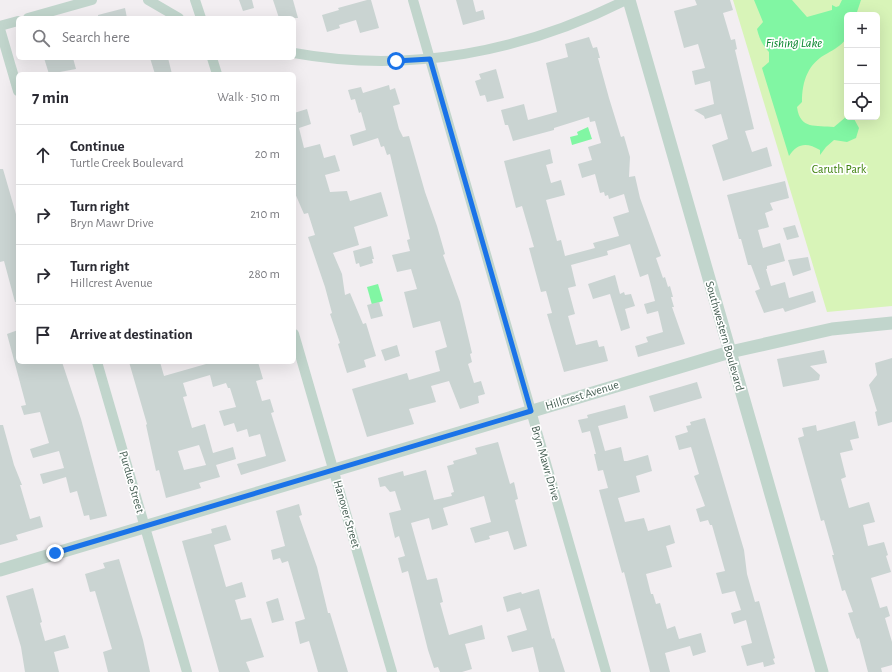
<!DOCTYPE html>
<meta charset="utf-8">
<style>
:root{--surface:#fff;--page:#f2f2f3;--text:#2b2b33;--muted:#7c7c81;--line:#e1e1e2}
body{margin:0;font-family:"Alegreya Sans",sans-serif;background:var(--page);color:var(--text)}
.controls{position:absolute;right:12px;top:12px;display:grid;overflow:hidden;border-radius:6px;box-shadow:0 4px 16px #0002}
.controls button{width:36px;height:36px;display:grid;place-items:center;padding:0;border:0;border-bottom:1px solid var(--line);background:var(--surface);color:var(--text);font:20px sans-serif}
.stop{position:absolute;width:12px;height:12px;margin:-9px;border:3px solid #1a73e8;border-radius:50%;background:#fff}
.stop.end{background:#1a73e8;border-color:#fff;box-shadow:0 1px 4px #0008}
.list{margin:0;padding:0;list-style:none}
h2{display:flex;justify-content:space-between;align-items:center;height:52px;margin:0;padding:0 16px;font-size:17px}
h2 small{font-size:13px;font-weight:400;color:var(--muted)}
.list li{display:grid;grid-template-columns:26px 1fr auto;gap:12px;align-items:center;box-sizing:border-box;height:60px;padding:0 16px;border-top:1px solid var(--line)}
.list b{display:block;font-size:15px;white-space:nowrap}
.list p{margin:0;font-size:13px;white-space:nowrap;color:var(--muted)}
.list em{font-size:13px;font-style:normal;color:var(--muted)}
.icon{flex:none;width:22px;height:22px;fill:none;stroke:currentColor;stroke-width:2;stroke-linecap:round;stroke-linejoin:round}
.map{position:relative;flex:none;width:892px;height:672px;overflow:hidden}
.search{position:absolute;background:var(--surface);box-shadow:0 4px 16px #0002;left:16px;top:16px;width:280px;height:44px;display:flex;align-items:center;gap:10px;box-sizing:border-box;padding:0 14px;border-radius:6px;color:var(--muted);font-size:15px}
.panel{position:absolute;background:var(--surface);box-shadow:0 4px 16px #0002;left:16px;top:72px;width:280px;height:292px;border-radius:6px}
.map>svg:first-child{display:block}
.green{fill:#d8f4b8;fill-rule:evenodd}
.water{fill:#81f6a3}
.building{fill:#cad4d2;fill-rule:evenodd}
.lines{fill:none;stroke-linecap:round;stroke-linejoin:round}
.minor{stroke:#c1d5cc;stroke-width:10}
.tertiary{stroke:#c1d5cc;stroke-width:13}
.route{stroke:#1a73e8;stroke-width:5}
.labels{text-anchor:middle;stroke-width:3.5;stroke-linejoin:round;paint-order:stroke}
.park-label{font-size:12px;fill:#3e820d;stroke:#fff}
.street-label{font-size:12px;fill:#455e53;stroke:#fff}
.water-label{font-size:13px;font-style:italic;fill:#05842a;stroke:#fff}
</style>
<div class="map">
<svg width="892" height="672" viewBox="0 0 892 672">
<rect width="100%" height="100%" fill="#f2eef1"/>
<path class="green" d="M 733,0 L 892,0 L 892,306 L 827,312 ZM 847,15 L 877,15 L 877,117 L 847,117 Z"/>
<g class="water">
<path d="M 754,0 L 792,0 L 807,17 L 832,10 L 832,5 L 836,7 L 839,6 L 842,0 L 861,0 L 856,15 L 847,15 C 847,22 849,33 845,40 C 842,45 833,50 828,53 C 808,63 802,81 802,102 L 797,107 C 800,130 816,125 834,127 L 847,116 L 853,117 L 859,128 L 856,138 L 847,142 L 834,140 L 826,147 L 820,155 L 820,150 C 807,142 797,143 789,156 L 762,68 L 769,62 L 769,52 C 763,46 759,38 757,29 L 763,22 Z"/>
<path d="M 588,127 L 592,139 L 572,145 L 570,137 L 578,135 L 577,132 Z"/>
<path d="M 378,284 L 383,301 L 372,305 L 367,287 Z"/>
</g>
<g class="building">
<path d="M 239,0 L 252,0 L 254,8 L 243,11 Z"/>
<path d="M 273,0 L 293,0 L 298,18 L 279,18 Z"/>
<path d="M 367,0 L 371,0 L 379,28 L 360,33 L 356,20 L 339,25 L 340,28 L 327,32 L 322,15 L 339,10 L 338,8 Z"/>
<path d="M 456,0 L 473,0 L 476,12 L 483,10 L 485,19 L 463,25 Z"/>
<path d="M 695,0 L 730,0 L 733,10 L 723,13 L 731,40 L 735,39 L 737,49 L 735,50 L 754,129 L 745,131 L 752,152 L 767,147 L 772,166 L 723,181 L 712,145 L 728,139 L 721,114 L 705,119 L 704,116 L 694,110 L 714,104 L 710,81 L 695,85 L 692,71 L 705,68 L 698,44 L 684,48 L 674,11 L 697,5 Z"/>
<path d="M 125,8 L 127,18 L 98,18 L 98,15 Z"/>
<path d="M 589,37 L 593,48 L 597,47 L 600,58 L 598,58 L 609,98 L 621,137 L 624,136 L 630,157 L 629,177 L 635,176 L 640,198 L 661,256 L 656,258 L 663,278 L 665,277 L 668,287 L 670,286 L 673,297 L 671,297 L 674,307 L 672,307 L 685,344 L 638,357 L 635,346 L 648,342 L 646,337 L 663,332 L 658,311 L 647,314 L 644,304 L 655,301 L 648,274 L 640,277 L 630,244 L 607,251 L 608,255 L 571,265 L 576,286 L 568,288 L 575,314 L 568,316 L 576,345 L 597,340 L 599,347 L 604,346 L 608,361 L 564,372 L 547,314 L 552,313 L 546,291 L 541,292 L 529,248 L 534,247 L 522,206 L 516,208 L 504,161 L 550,149 L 553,163 L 546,165 L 551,183 L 561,180 L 565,195 L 546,200 L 557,241 L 561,240 L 565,256 L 595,248 L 593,243 L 619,236 L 613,217 L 629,212 L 624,194 L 609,199 L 608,195 L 605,196 L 604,192 L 600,193 L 595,174 L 582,178 L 578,164 L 592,160 L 588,147 L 601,143 L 595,121 L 590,122 L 589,117 L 554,128 L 554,130 L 513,141 L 508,125 L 505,125 L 501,110 L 524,104 L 528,120 L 557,112 L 546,63 L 568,57 L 565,44 Z"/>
<path d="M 44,58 L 73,58 L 76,69 L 49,74 Z"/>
<path d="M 150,58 L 168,58 L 172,74 L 155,74 Z"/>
<path d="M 496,69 L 504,98 L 487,102 L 485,95 L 480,96 L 475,81 L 481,79 L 479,74 Z"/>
<path d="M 389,85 L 390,90 L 395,88 L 400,104 L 393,106 L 399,129 L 403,137 L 409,136 L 425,192 L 437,226 L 445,254 L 443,255 L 460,302 L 472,353 L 470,354 L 472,362 L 468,364 L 474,383 L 481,381 L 485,394 L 478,396 L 479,403 L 460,409 L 449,381 L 431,386 L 436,402 L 409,409 L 414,424 L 367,437 L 352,389 L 407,373 L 409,380 L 440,371 L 435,351 L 447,347 L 440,321 L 413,328 L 404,292 L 417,289 L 411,269 L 397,272 L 392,255 L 410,251 L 407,240 L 410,239 L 390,154 L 387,155 L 384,146 L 381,147 L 378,138 L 353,146 L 350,135 L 366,130 L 361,112 L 359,113 L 355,99 L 351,100 L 348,90 L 361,87 L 363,93 Z"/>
<path d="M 307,109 L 311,124 L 299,128 L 304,148 L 320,144 L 324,158 L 335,155 L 340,171 L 325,175 L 330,192 L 347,191 L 350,201 L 381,192 L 388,216 L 354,227 L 359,245 L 333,253 L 342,274 L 345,295 L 350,293 L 363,324 L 366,323 L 376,356 L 364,360 L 366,367 L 347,373 L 338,344 L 340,343 L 330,314 L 332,313 L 325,287 L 308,237 L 315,235 L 308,213 L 304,214 L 294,191 L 294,113 Z"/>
<path d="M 0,169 L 3,169 L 18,221 L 18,302 L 15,302 L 4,261 L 0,262 Z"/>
<path d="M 785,181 L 789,198 L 770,203 L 773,210 L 765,213 L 769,227 L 758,230 L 763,248 L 780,243 L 785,261 L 767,266 L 767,269 L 766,269 L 771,286 L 785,282 L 789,298 L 813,291 L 816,302 L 785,312 L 783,308 L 764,313 L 755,291 L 760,289 L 751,265 L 748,265 L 741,239 L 739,239 L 727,195 Z"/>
<path d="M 795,225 L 799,237 L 787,240 L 783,228 Z"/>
<path d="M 371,246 L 374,259 L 372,259 L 373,263 L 360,267 L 359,263 L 356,264 L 353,251 Z"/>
<path d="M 808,257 L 811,270 L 793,276 L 788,260 Z"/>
<path d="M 615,275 L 620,294 L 624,292 L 625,295 L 631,294 L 635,306 L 625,309 L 630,328 L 621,331 L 610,294 L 593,299 L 588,284 Z"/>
<path d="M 379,302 L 383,316 L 371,319 L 367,305 Z"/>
<path d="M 18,330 L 18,362 L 62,362 L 81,419 L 107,516 L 90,520 L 89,515 L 84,516 L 77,491 L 70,493 L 66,477 L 43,484 L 40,474 L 64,468 L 59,451 L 33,458 L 30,449 L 49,443 L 40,412 L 24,415 L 21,406 L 26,405 L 7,334 Z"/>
<path d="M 397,345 L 400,356 L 385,361 L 381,350 Z"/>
<path d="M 824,350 L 827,363 L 810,366 L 820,375 L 819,380 L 783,387 L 777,359 Z"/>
<path d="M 892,358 L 892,422 L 878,426 L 875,412 L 877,411 L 869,385 L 877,375 L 875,363 Z"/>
<path d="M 129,362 L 160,362 L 164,376 L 206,364 L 205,362 L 258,362 L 263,379 L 256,381 L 262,401 L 270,399 L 274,412 L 271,413 L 286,461 L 241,475 L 237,464 L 266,456 L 260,434 L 249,437 L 247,429 L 237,432 L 234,423 L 224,426 L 219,411 L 236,407 L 230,388 L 228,388 L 226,383 L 213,387 L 210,375 L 183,383 L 187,396 L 183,397 L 192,428 L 205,424 L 213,453 L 233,447 L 236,459 L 216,465 L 220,477 L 199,483 L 201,488 L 166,498 L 159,470 L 156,471 L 146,425 L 147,424 ZM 199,445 L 206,465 L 184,470 L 178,451 Z"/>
<path d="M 697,382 L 702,398 L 654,412 L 649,396 Z"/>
<path d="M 625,405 L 628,418 L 598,426 L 605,451 L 621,447 L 624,461 L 627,461 L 648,455 L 652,471 L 636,476 L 640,492 L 618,498 L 625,522 L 644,518 L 648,531 L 670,525 L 675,543 L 666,546 L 672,567 L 646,574 L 651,594 L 653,594 L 656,604 L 660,603 L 667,629 L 675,626 L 679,639 L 701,633 L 706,652 L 693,656 L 690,646 L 665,653 L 670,672 L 650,672 L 624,572 L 622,573 L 599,490 L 608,488 L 603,470 L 598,471 L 594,454 L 596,454 L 590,431 L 582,433 L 578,420 L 588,418 L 587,415 Z"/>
<path d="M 705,418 L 744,550 L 747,574 L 755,602 L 759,601 L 775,658 L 773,659 L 775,664 L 764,667 L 763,662 L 747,666 L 741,646 L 752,643 L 746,620 L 734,624 L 731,613 L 741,610 L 735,591 L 722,594 L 716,573 L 725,571 L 712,525 L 710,525 L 708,520 L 700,522 L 696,509 L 705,506 L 694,476 L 699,474 L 691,447 L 679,450 L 675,436 L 688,432 L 686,426 L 691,425 L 690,422 Z"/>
<path d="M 855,421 L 859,438 L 850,440 L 853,450 L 840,453 L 846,477 L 841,479 L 849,508 L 869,502 L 875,522 L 863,525 L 868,546 L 884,542 L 888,555 L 886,556 L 891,572 L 871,578 L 880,608 L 887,606 L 890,616 L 885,618 L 892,642 L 892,665 L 881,668 L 882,672 L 868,672 L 859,638 L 857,639 L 855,634 L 848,613 L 853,612 L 845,590 L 842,591 L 832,555 L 834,555 L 824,520 L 821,521 L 798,438 L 804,436 L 802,428 L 816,425 L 817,431 Z"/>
<path d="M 0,425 L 3,425 L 14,465 L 22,485 L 20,485 L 30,519 L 40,516 L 43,527 L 16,535 L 18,540 L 0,545 Z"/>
<path d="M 498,442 L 510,484 L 514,482 L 518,499 L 515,500 L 527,546 L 514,550 L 508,531 L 489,536 L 490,539 L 475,543 L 470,528 L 491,522 L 484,496 L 443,508 L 448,525 L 432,530 L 429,518 L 411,523 L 427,580 L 437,578 L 443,602 L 440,603 L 449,635 L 482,625 L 485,639 L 465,644 L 472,669 L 462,672 L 440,672 L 438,667 L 434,668 L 428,650 L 408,571 L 402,573 L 398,558 L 405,556 L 399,536 L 395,538 L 389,513 L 401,510 L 395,491 L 390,492 L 385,486 L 380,487 L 378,478 L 403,471 L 404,476 L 426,470 L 434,500 L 452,496 L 451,493 L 454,492 L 447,466 L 454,464 L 453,461 L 477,454 L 475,448 Z"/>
<path d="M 299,504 L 302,515 L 299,516 L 317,567 L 328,613 L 330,613 L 348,672 L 318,672 L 309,641 L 300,644 L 295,622 L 305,619 L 288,561 L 282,563 L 280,558 L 273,560 L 271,550 L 285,546 L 276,511 Z"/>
<path d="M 226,525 L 231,540 L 214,545 L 226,587 L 242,582 L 246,597 L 235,600 L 241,620 L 251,618 L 264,657 L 246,662 L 250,672 L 219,672 L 182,541 L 212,533 L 211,529 Z"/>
<path d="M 119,559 L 143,640 L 150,672 L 108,672 L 103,652 L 112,649 L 95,591 L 90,592 L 85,574 L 105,568 L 103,563 Z"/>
<path d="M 33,588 L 42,622 L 40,623 L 45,641 L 65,635 L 69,648 L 54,652 L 59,672 L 25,672 L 21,647 L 6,596 Z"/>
<path d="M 539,589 L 552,639 L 554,638 L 565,672 L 539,672 L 533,647 L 512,652 L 507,636 L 527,630 L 520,608 L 507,612 L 503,597 L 521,592 L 522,594 Z"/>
<path d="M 278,598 L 284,620 L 272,623 L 266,602 Z"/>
</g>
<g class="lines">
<g class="minor">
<path d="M 148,0 L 179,18"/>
<path d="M 195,0 L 201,18"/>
<path d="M 413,0 L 606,672"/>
<path d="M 28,18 L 92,0"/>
<path d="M 0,26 L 18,21"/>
<path d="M 0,29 L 18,91"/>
<path d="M 294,53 C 409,74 523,52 626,0"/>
<path d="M 212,58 L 217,74"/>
<path d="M 294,334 L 392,672"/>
<path d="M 97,362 L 187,672"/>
</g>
<g class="tertiary">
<path d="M 629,0 L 822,672"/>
<path d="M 0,570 L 730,352 L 832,329 L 892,323"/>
</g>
</g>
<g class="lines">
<path class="route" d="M 55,553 L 531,411 L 430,59 L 396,61"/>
</g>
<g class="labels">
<g class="park-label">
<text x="839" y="173">Caruth Park</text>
</g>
<g class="street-label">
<text transform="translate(725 336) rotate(74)" y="4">Southwestern Boulevard</text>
<text transform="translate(582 395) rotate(-17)" y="4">Hillcrest Avenue</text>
<text transform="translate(546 463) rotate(74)" y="4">Bryn Mawr Drive</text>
<text transform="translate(132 482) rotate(74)" y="4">Purdue Street</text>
<text transform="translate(347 514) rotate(74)" y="4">Hanover Street</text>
</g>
<g class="water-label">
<text x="794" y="47">Fishing Lake</text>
</g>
</g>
</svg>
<div class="controls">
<button>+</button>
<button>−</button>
<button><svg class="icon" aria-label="locate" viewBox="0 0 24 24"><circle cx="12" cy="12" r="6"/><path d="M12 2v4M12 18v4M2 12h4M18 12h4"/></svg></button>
</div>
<div class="stop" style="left:396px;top:61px"></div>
<div class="stop end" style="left:55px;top:553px"></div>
<div class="search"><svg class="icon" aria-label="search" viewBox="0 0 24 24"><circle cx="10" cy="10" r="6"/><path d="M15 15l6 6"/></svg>Search here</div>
<section class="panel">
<h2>7 min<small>Walk · 510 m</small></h2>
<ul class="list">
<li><svg class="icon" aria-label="ahead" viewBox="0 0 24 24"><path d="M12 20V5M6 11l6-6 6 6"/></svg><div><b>Continue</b><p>Turtle Creek Boulevard</p></div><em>20 m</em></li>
<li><svg class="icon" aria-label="right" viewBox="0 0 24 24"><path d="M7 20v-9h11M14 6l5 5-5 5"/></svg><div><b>Turn right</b><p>Bryn Mawr Drive</p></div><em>210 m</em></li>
<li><svg class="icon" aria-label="right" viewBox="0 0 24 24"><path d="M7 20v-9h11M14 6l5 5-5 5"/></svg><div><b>Turn right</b><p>Hillcrest Avenue</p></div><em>280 m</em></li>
<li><svg class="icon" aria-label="arrive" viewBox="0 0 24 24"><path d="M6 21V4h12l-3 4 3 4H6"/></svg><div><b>Arrive at destination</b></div></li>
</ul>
</section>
</div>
